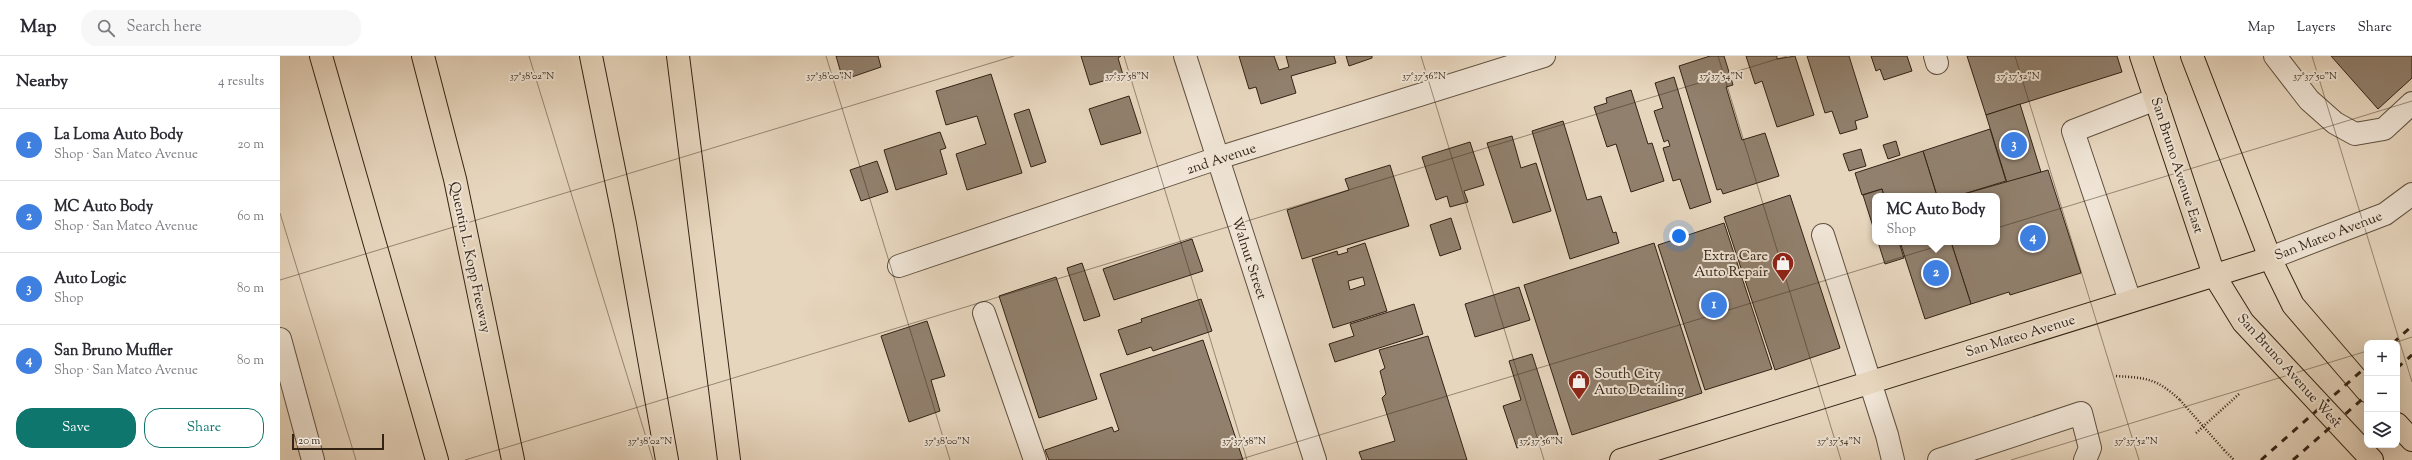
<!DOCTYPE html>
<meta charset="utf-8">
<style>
:root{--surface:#fff;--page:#f7f7f7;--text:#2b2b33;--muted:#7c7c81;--line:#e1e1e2;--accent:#0f766e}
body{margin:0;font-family:"Sorts Mill Goudy",serif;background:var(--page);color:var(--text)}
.controls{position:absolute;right:12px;bottom:12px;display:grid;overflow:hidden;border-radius:8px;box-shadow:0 4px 16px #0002}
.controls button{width:36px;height:36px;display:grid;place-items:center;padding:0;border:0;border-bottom:1px solid var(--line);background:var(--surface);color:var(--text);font:20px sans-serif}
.scale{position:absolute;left:12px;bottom:10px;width:92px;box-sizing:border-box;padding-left:4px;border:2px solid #332315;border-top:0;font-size:11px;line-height:14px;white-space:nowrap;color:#332315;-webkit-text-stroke:3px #efe4d5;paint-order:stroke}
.you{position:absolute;left:1399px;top:180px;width:14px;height:14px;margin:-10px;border:3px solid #fff;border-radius:50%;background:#1a73e8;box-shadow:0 0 0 6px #1a73e833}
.badge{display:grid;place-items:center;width:26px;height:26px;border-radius:50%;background:var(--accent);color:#fff;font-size:13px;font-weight:700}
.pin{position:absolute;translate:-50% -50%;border:2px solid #fff;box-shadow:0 1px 4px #0006}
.popup{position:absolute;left:1592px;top:137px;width:128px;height:52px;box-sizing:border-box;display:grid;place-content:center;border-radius:8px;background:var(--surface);filter:drop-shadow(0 1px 3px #0005);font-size:13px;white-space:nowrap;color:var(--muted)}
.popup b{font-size:15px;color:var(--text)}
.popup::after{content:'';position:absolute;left:50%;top:100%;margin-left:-8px;border:8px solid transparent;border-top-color:var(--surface)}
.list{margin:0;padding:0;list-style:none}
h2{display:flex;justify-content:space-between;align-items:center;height:52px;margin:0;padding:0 16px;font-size:17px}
h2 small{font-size:13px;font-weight:400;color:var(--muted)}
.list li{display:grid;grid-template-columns:26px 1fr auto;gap:12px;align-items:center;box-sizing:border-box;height:72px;padding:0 16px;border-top:1px solid var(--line)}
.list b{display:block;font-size:15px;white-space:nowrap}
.list p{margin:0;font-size:13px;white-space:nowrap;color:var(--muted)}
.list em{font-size:13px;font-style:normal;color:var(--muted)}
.actions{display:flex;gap:8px;padding:12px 16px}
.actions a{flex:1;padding:9px 0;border:1px solid var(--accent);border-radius:16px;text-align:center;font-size:14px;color:var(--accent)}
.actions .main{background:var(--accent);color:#fff}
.icon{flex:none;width:22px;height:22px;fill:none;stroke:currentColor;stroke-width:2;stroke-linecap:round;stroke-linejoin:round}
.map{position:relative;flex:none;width:2132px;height:404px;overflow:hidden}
header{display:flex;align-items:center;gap:24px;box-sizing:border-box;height:56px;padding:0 20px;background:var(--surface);border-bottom:1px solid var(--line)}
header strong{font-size:19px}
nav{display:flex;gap:22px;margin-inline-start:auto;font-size:14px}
.search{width:280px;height:36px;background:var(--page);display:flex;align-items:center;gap:10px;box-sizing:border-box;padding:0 14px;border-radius:16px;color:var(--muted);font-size:15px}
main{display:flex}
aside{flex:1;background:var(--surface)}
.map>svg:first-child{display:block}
.building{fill:#91806d;stroke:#332315;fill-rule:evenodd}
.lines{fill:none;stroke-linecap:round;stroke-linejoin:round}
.minor-casing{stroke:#60503f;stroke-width:24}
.major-casing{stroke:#332315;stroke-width:24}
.highway-casing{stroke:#332315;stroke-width:24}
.path{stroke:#332315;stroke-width:2.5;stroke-dasharray:1 2;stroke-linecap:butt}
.minor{stroke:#efe4d5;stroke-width:22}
.major{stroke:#e7d6be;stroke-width:22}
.highway{stroke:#e7d6be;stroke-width:22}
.rail{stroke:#332315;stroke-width:3;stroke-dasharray:7 7;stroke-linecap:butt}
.path-bridge{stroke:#332315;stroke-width:2.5;stroke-dasharray:1 2;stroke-linecap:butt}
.ticks{fill:none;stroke:#332315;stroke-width:1;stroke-opacity:0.45}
.labels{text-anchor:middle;stroke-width:4;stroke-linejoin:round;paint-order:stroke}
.street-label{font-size:14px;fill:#332315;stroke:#efe4d5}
.poi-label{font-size:14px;fill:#332315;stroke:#efe4d5;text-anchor:end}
.ticks-label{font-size:10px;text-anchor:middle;fill:#332315;stroke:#efe4d5;stroke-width:4;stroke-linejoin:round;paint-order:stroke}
</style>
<header>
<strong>Map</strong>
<div class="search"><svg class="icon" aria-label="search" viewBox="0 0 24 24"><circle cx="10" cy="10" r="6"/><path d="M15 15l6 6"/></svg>Search here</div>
<nav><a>Map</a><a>Layers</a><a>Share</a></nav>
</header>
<main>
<aside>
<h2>Nearby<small>4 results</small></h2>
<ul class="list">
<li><span class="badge" style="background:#3f7fe0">1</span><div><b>La Loma Auto Body</b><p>Shop · San Mateo Avenue</p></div><em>20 m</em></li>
<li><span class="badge" style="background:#3f7fe0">2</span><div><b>MC Auto Body</b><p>Shop · San Mateo Avenue</p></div><em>60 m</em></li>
<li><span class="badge" style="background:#3f7fe0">3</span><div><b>Auto Logic</b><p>Shop</p></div><em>80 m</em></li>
<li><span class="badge" style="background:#3f7fe0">4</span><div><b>San Bruno Muffler</b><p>Shop · San Mateo Avenue</p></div><em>80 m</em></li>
</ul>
<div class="actions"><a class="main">Save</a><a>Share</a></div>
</aside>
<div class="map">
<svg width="2132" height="404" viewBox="0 0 2132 404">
<rect width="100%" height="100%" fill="#e7d6be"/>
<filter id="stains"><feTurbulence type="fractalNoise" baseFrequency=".005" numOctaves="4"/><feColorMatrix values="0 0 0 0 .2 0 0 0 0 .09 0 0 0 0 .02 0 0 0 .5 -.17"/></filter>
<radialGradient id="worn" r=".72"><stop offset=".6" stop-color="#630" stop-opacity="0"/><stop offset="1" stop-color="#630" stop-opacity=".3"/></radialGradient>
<g class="building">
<path d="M 556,0 L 598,0 L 601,11 L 563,24 Z"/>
<path d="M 801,0 L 841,0 L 838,2 L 843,19 L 810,29 Z"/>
<path d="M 959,0 L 994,0 L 999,14 L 1009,11 L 1006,0 L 1054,0 L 1056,7 L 1011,20 L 1016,37 L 981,48 L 976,31 L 969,33 Z"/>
<path d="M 1066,0 L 1092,0 L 1092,2 L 1069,10 Z"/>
<path d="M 1430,0 L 1444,0 L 1453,29 L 1446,31 L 1462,84 L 1485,77 L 1499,120 L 1443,138 L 1441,133 L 1437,134 L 1399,10 Z"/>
<path d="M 1466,0 L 1497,0 L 1497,3 L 1515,0 L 1534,59 L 1497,71 L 1482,25 L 1475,28 Z"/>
<path d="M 1527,0 L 1569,0 L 1588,61 L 1575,65 L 1577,73 L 1560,78 L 1552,55 L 1545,57 Z"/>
<path d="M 1591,0 L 1627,0 L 1632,15 L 1604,24 L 1600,13 L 1596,15 Z"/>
<path d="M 1687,0 L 1837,0 L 1842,16 L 1706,59 Z"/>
<path d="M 2051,0 L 2132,0 L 2132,22 L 2098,53 Z"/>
<path d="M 711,18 L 742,117 L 687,134 L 676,98 L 706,88 L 697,60 L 666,69 L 656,35 Z"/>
<path d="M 1394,21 L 1431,146 L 1410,153 L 1400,123 L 1393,125 L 1383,92 L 1390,90 L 1388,84 L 1384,86 L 1374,55 L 1383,52 L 1375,27 Z"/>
<path d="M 1351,34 L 1368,88 L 1372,87 L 1384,125 L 1351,136 L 1336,88 L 1327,91 L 1314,51 L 1327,47 L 1326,42 Z"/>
<path d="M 849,40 L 861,77 L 821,89 L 809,53 Z"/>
<path d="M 1740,48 L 1761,116 L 1727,127 L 1706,59 Z"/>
<path d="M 749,53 L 766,106 L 751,111 L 734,58 Z"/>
<path d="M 1283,65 L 1307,144 L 1321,140 L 1333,177 L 1336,176 L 1339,187 L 1290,203 L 1252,75 Z"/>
<path d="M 1710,73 L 1726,125 L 1677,140 L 1657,140 L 1643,95 Z"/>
<path d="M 660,76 L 666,92 L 660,94 L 667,118 L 616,134 L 604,94 Z"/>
<path d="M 1232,80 L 1241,112 L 1256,107 L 1271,155 L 1233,167 L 1207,87 Z"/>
<path d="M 1616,85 L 1620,99 L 1608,103 L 1603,89 Z"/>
<path d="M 1190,86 L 1204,129 L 1184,135 L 1188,146 L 1170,151 L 1167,140 L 1156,144 L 1142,101 Z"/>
<path d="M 1581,93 L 1586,110 L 1569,115 L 1563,98 Z"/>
<path d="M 1643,95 L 1657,140 L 1604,140 L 1602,133 L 1582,139 L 1575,117 Z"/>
<path d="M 597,105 L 608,136 L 581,145 L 570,114 Z"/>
<path d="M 1110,109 L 1129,170 L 1022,203 L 1007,154 L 1069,134 L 1065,123 Z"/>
<path d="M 1768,114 L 1801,217 L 1730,239 L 1729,236 L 1691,248 L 1671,186 L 1717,186 L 1717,140 L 1677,140 Z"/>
<path d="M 1602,133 L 1604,140 L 1595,140 L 1595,177 L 1583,139 Z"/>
<path d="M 1510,139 L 1560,292 L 1495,314 L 1444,161 Z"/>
<path d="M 1171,162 L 1181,193 L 1160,200 L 1150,169 Z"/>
<path d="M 1444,167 L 1492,313 L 1425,334 L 1378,189 Z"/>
<path d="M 912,183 L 923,215 L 834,244 L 823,213 Z"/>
<path d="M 1598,186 L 1619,186 L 1624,202 L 1605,208 Z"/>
<path d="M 1620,186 L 1671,186 L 1691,248 L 1645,263 Z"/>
<path d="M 1085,187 L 1107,255 L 1053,272 L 1032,203 L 1057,195 L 1058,199 L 1068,196 L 1067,193 ZM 1083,221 L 1085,229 L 1070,234 L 1068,225 Z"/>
<path d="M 1374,187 L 1422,337 L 1292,379 L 1244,229 Z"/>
<path d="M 802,207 L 820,260 L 804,265 L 787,212 Z"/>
<path d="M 776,221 L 817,343 L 759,362 L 719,240 Z"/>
<path d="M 1239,231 L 1250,264 L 1195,281 L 1185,248 Z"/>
<path d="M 921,243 L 932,275 L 873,295 L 871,291 L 847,299 L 838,274 L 862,266 L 861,263 Z"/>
<path d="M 1134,248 L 1143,278 L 1055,306 L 1049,288 L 1074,280 L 1070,268 Z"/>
<path d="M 647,265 L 665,320 L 651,324 L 660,355 L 629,366 L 601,280 Z"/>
<path d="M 1148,280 L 1187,404 L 1082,404 L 1079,396 L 1115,385 L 1102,342 L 1106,338 L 1100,315 L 1105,312 L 1099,294 Z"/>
<path d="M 923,284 L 963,404 L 769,404 L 765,394 L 832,371 L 834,376 L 839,374 L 820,318 Z"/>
<path d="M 1252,298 L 1278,379 L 1237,392 L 1223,350 L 1241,344 L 1229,305 Z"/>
</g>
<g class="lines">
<g class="minor-casing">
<g id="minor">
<path d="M 905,0 L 1035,404"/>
<path d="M 1655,0 L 1657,7"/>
<path d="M 1995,0 L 2029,44 L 2055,67 L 2075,78 L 2104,73 L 2132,47"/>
<path d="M 1543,179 L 1607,379 L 1613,404"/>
<path d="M 1990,202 L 2105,158 L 2132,138"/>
<path d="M 619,210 L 938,102 L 1264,0"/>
<path d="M 1850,245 L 1793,75 L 1876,43"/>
<path d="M 704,257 L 755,404"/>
<path d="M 0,283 L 33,404"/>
<path d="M 1659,404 L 1801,357 L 1810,392 L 1805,404"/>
</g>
</g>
<g class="major-casing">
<g id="major">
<path d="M 1861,0 L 1934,219 L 1963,266 L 2092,404"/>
<path d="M 1912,0 L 1990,202 L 2013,249 L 2087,335"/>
<path d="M 2117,368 L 2132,384"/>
<path d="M 1341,404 L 1990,202"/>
</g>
</g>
<g class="highway-casing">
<g id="highway">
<path d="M 41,0 L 157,404"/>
<path d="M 143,0 L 175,123 L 233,404"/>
<path d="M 311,0 L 345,168 L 387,404"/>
<path d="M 398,0 L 449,404"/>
</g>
</g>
<g class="path">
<path d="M 1836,320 C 1867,322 1876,322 1900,344"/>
<path d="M 1916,377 L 1959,338"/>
<path d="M 1944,394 L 1954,404"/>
</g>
<use href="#minor" class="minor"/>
<use href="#major" class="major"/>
<use href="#highway" class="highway"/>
<g class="rail">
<path d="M 2113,287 L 2132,270"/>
<path d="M 2117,312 L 2132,299"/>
<path d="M 1981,404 L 2087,310"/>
<path d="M 2013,404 L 2087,339"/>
</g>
<path class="path-bridge" d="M 1900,344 L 1944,394"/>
</g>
<path class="ticks" d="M 249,0 L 373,404M 546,0 L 670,404M 844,0 L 967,404M 1141,0 L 1264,404M 1438,0 L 1561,404M 1735,0 L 1859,404M 2032,0 L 2132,326M 0,157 L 76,404M 0,224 L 734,0M 2114,287 L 2132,281M 185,404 L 1507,0M 958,404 L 2132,45M 1731,404 L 2087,295"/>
<defs>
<g id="shop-pin" transform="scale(1.15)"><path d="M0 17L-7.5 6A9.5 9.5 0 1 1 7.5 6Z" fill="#8f2418" stroke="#efe4d5"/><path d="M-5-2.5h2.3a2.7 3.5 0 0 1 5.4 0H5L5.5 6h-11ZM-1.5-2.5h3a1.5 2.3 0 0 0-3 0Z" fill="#fff"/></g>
</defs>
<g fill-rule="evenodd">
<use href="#shop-pin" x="1503" y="207"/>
<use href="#shop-pin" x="1299" y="325"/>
</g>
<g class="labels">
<g class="street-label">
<text transform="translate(941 102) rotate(-18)" y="5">2nd Avenue</text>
<text transform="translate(1898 109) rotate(72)" y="5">San Bruno Avenue East</text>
<text transform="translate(2048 179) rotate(-21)" y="5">San Mateo Avenue</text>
<text transform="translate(191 201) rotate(78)" y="5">Quentin L. Kopp Freeway</text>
<text transform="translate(970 202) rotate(72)" y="5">Walnut Street</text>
<text transform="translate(1740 279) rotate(-17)" y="5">San Mateo Avenue</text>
<text transform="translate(2010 314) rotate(48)" y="5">San Bruno Avenue West</text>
</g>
<g class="poi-label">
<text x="1488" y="204">Extra Care<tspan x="1488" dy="16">Auto Repair</tspan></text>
<text x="1314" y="322" text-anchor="start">South City<tspan x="1314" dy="16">Auto Detailing</tspan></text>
</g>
</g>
<g class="ticks-label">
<text x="1441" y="23">37°37'54"N</text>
<text x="252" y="23">37°38'02"N</text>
<text x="549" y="23">37°38'00"N</text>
<text x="847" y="23">37°37'58"N</text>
<text x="1144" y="23">37°37'56"N</text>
<text x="1738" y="23">37°37'52"N</text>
<text x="2035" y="23">37°37'50"N</text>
<text x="370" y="388">37°38'02"N</text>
<text x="667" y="388">37°38'00"N</text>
<text x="964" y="388">37°37'58"N</text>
<text x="1261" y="388">37°37'56"N</text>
<text x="1559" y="388">37°37'54"N</text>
<text x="1856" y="388">37°37'52"N</text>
</g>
<rect width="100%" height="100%" filter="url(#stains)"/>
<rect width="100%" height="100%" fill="url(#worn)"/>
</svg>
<div class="controls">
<button>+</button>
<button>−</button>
<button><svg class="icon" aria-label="layers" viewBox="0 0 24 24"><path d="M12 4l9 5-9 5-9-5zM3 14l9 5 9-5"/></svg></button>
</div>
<div class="scale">20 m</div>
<div class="you"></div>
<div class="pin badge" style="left:1434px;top:249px;background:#3f7fe0">1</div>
<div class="pin badge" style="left:1656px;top:217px;background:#3f7fe0">2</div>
<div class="popup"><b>MC Auto Body</b>Shop</div>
<div class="pin badge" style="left:1734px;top:89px;background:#3f7fe0">3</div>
<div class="pin badge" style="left:1753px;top:182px;background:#3f7fe0">4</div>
</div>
</main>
